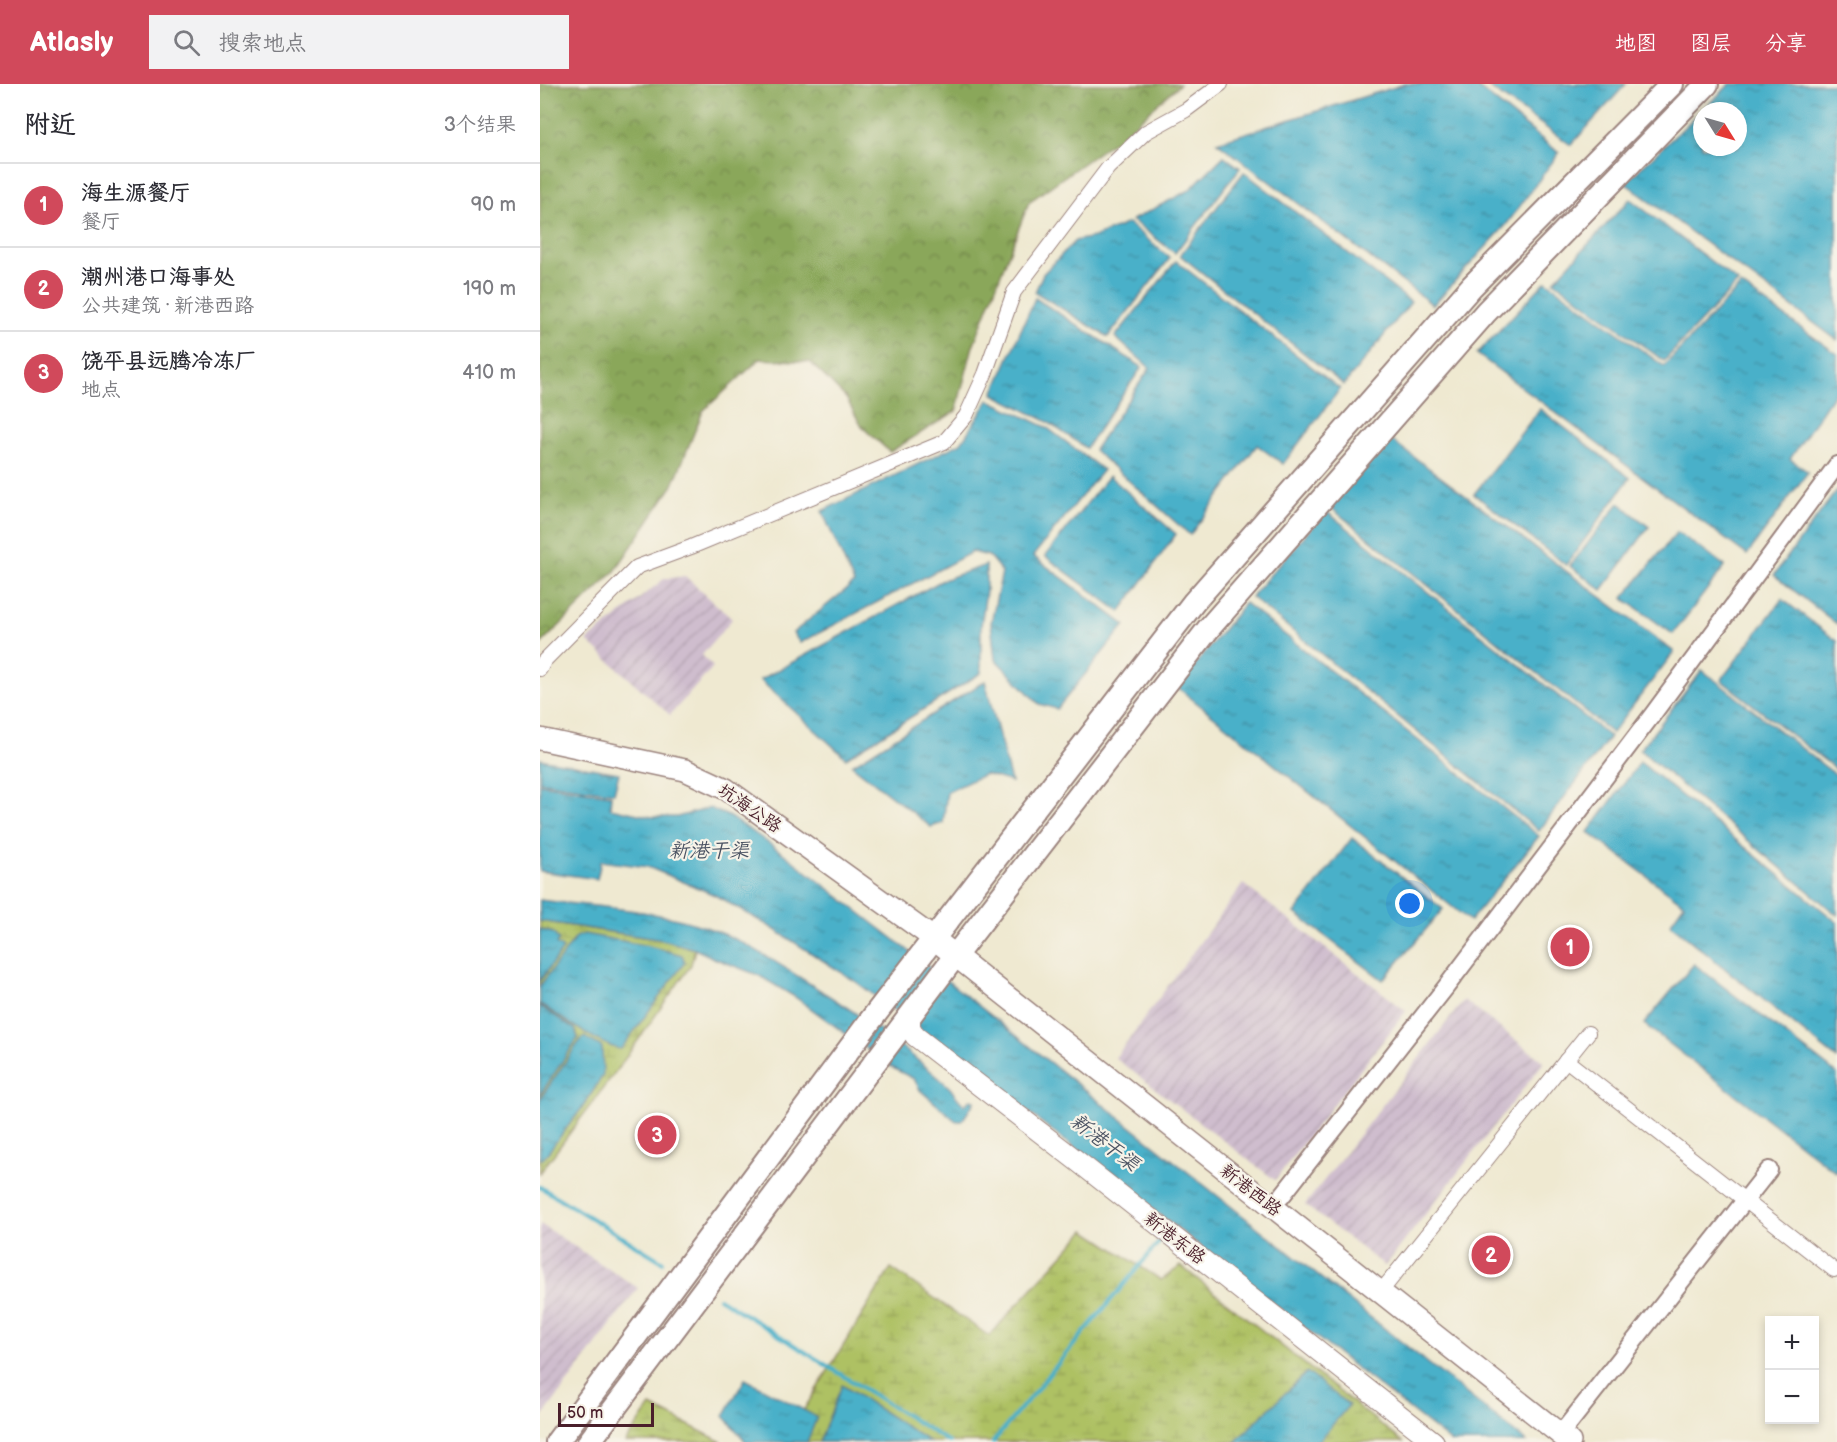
<!DOCTYPE html>
<html lang="zh">
<meta charset="utf-8">
<style>
:root{--surface:#fff;--page:#f2f2f3;--text:#2b2b33;--muted:#7c7c81;--line:#e1e1e2;--accent:#d1495b}
body{margin:0;font-family:"Balsamiq Sans","LXGW WenKai TC",sans-serif;background:var(--page);color:var(--text)}
.controls{position:absolute;right:18px;bottom:18px;display:grid;overflow:hidden;border-radius:0px;box-shadow:0 3px 9px #0003}
.controls button{width:54px;height:54px;display:grid;place-items:center;padding:0;border:0;border-bottom:2px solid var(--line);background:var(--surface);color:var(--text);font:30px sans-serif}
.compass{position:absolute;left:1153px;top:18px;width:54px;height:54px;border-radius:50%;background:var(--surface);box-shadow:0 3px 9px #0003;rotate:127deg}
.scale{position:absolute;left:18px;bottom:15px;width:96px;box-sizing:border-box;padding-left:6px;border:3px solid #4a1f2b;border-top:0;font-size:16px;line-height:21px;white-space:nowrap;color:#4a1f2b;-webkit-text-stroke:4px #f7f3e8;paint-order:stroke}
.you{position:absolute;left:870px;top:820px;width:21px;height:21px;margin:-15px;border:4px solid #fff;border-radius:50%;background:#1a73e8;box-shadow:0 0 0 9px #1a73e833}
.badge{display:grid;place-items:center;width:39px;height:39px;border-radius:50%;background:var(--accent);color:#fff;font-size:20px;font-weight:700}
.pin{position:absolute;translate:-50% -50%;border:3px solid #fff;box-shadow:0 2px 6px #0006}
.list{margin:0;padding:0;list-style:none}
h2{display:flex;justify-content:space-between;align-items:center;height:78px;margin:0;padding:0 24px;font-size:26px}
h2 small{font-size:20px;font-weight:400;color:var(--muted)}
.list li{display:grid;grid-template-columns:39px 1fr auto;gap:18px;align-items:center;box-sizing:border-box;height:84px;padding:0 24px;border-top:2px solid var(--line)}
.list b{display:block;font-size:22px;white-space:nowrap}
.list p{margin:0;font-size:20px;white-space:nowrap;color:var(--muted)}
.list em{font-size:20px;font-style:normal;color:var(--muted)}
.icon{flex:none;width:33px;height:33px;fill:none;stroke:currentColor;stroke-width:2;stroke-linecap:round;stroke-linejoin:round}
.map{position:relative;flex:none;width:1297px;height:1358px;overflow:hidden}
header{display:flex;align-items:center;gap:36px;box-sizing:border-box;height:84px;padding:0 30px;background:var(--accent);color:#fff}
header strong{font-size:28px}
nav{display:flex;gap:33px;margin-inline-start:auto;font-size:21px}
.search{width:420px;height:54px;background:var(--page);display:flex;align-items:center;gap:15px;box-sizing:border-box;padding:0 21px;border-radius:0px;color:var(--muted);font-size:22px}
main{display:flex}
aside{flex:1;background:var(--surface)}
.map>svg:first-child{display:block}
.industrial{fill:url(#industrial-furrows)}
.forest{fill:url(#forest-crowns);stroke:#6a6342;stroke-width:1.5}
.wetland{fill:url(#wetland-marsh);stroke:#7c7048;stroke-width:1.5}
.water{fill:url(#water-ripples);stroke:#4a687a;stroke-width:1.5;fill-rule:evenodd}
.lines{fill:none;stroke-linecap:round;stroke-linejoin:round}
.stream{stroke:#4ab0c9;stroke-width:4}
.minor-casing{stroke:#9c847e;stroke-width:16}
.tertiary-casing{stroke:#9c847e;stroke-width:20}
.secondary-casing{stroke:#9c847e;stroke-width:22}
.primary-casing{stroke:#9c847e;stroke-width:24}
.trunk-casing{stroke:#9c847e;stroke-width:26}
.minor{stroke:#fff;stroke-width:14}
.tertiary{stroke:#fff;stroke-width:16}
.secondary{stroke:#fff;stroke-width:20}
.primary{stroke:#fff;stroke-width:21}
.trunk{stroke:#fff;stroke-width:22}
.labels{text-anchor:middle;stroke-width:4.5;stroke-linejoin:round;paint-order:stroke}
.street-label{font-size:18px;fill:#4a1f2b;stroke:#f7f3e8}
.water-label{font-size:20px;font-style:italic;fill:#4a5262;stroke:#f7f3e8}
</style>
<header>
<strong>Atlasly</strong>
<div class="search"><svg class="icon" aria-label="search" viewBox="0 0 24 24"><circle cx="10" cy="10" r="6"/><path d="M15 15l6 6"/></svg>搜索地点</div>
<nav><a>地图</a><a>图层</a><a>分享</a></nav>
</header>
<main>
<aside>
<h2>附近<small>3个结果</small></h2>
<ul class="list">
<li><span class="badge">1</span><div><b>海生源餐厅</b><p>餐厅</p></div><em>90 m</em></li>
<li><span class="badge">2</span><div><b>潮州港口海事处</b><p>公共建筑 · 新港西路</p></div><em>190 m</em></li>
<li><span class="badge">3</span><div><b>饶平县远腾冷冻厂</b><p>地点</p></div><em>410 m</em></li>
</ul>
</aside>
<div class="map">
<svg width="1297" height="1358" viewBox="0 0 1297 1358">
<defs>
<pattern id="industrial-furrows" width="10" height="10" patternUnits="userSpaceOnUse" patternTransform="scale(1.5)"><rect width="10" height="10" fill="#cfbdce"/><path d="M-1 1l2-2M0 10L10 0M9 11l2-2" fill="none" stroke="#b3a2b1"/></pattern>
<pattern id="forest-crowns" width="20" height="18" patternUnits="userSpaceOnUse" patternTransform="scale(1.5)"><rect width="20" height="18" fill="#8aa75a"/><path d="M2 6a3 3 0 1 1 6 0M12 15a3 3 0 1 1 6 0" fill="none" stroke="#73874b"/></pattern>
<pattern id="wetland-marsh" width="20" height="14" patternUnits="userSpaceOnUse" patternTransform="scale(1.5)"><rect width="20" height="14" fill="#aec164"/><path d="M1 5h8M5 5V1M11 12h8M15 12V8" fill="none" stroke="#97a557"/></pattern>
<pattern id="water-ripples" width="26" height="14" patternUnits="userSpaceOnUse" patternTransform="scale(1.5)"><rect width="26" height="14" fill="#4ab0c9"/><path d="M2 4q2-2 4 0t4 0M15 11q2-2 4 0t4 0" fill="none" stroke="#408fa3"/></pattern>
</defs>
<rect width="100%" height="100%" fill="#f7f3e8"/>
<filter id="ink" filterUnits="userSpaceOnUse"><feTurbulence type="fractalNoise" baseFrequency=".0167" numOctaves="2"/><feDisplacementMap in="SourceGraphic" scale="12" xChannelSelector="R" yChannelSelector="G"/><feConvolveMatrix kernelMatrix="1 2 1 2 8 2 1 2 1" color-interpolation-filters="sRGB"/></filter>
<filter id="wash" filterUnits="userSpaceOnUse"><feTurbulence type="fractalNoise" baseFrequency=".008" numOctaves="4" result="noise"/><feDisplacementMap in="SourceGraphic" scale="24" xChannelSelector="R" yChannelSelector="G"/><feGaussianBlur stdDeviation="1.35" result="paint"/><feColorMatrix in="noise" values="0 0 0 0 0 0 0 0 0 0 0 0 0 0 0 0 0 1.4 0 .05"/><feComposite in="paint" operator="in"/></filter>
<g filter="url(#wash)">
<rect width="100%" height="100%" fill="#efe9d1"/>
<g class="industrial">
<path d="M 145,492 L 192,535 L 162,571 L 173,583 L 130,631 L 47,557 L 124,495 Z"/>
<path d="M 703,800 L 866,927 L 735,1096 L 575,974 Z"/>
<path d="M 924,916 L 1004,978 L 845,1182 L 765,1121 Z"/>
<path d="M 0,1140 L 98,1204 L 0,1336 Z"/>
</g>
<path class="forest" d="M 0,0 L 640,0 L 584,50 L 489,118 L 433,262 L 416,327 L 350,368 L 322,343 L 306,314 L 270,278 L 220,275 L 163,327 L 133,401 L 75,487 L 0,561 Z"/>
<g class="wetland">
<path d="M 0,837 L 123,856 L 155,865 L 151,881 L 82,979 L 0,1089 Z"/>
<path d="M 545,1146 L 621,1196 L 641,1182 L 863,1358 L 244,1358 L 351,1184 L 449,1252 Z"/>
<path d="M 111,1322 L 182,1358 L 85,1358 Z"/>
</g>
<g class="water">
<path d="M 865,0 L 934,0 L 1019,69 L 966,141 L 893,221 L 677,58 Z"/>
<path d="M 944,0 L 1086,0 L 1031,61 Z"/>
<path d="M 1190,0 L 1297,0 L 1297,256 L 1085,99 ZM 1162,27 L 1198,27 L 1198,63 L 1162,63 Z"/>
<path d="M 684,72 L 700,84 L 635,169 L 592,136 L 648,107 Z"/>
<path d="M 704,88 L 871,218 L 804,301 L 640,171 Z"/>
<path d="M 1090,115 L 1198,198 L 1124,277 L 1014,197 Z"/>
<path d="M 588,139 L 630,174 L 568,253 L 495,208 L 503,190 L 535,157 L 554,153 Z"/>
<path d="M 636,177 L 800,305 L 743,380 L 717,361 L 650,451 L 554,366 L 610,284 L 575,253 Z"/>
<path d="M 1006,197 L 1124,282 L 1201,201 L 1297,270 L 1297,305 L 1250,375 L 1268,388 L 1207,471 L 937,270 Z"/>
<path d="M 495,214 L 602,283 L 546,364 L 506,337 L 453,310 Z"/>
<path d="M 449,316 L 506,343 L 563,386 L 493,472 L 585,541 L 517,625 L 499,620 L 455,575 L 451,539 L 462,488 L 449,472 L 432,468 L 260,559 L 253,549 L 314,499 L 282,427 L 421,359 Z"/>
<path d="M 1000,325 L 1090,394 L 1026,481 L 934,410 Z"/>
<path d="M 850,355 L 1134,568 L 1072,649 L 790,423 Z"/>
<path d="M 569,392 L 636,450 L 580,528 L 505,472 Z"/>
<path d="M 1297,406 L 1297,540 L 1234,491 Z"/>
<path d="M 1079,419 L 1109,443 L 1062,506 L 1030,482 Z"/>
<path d="M 786,427 L 1070,653 L 999,747 L 711,513 Z"/>
<path d="M 1137,448 L 1185,482 L 1133,550 L 1083,514 Z"/>
<path d="M 446,481 L 446,507 L 441,542 L 441,589 L 306,674 L 220,596 L 403,496 Z"/>
<path d="M 1242,515 L 1297,557 L 1297,686 L 1181,596 Z"/>
<path d="M 705,519 L 999,752 L 930,837 L 637,603 Z"/>
<path d="M 1162,586 L 1297,692 L 1297,831 L 1100,666 Z"/>
<path d="M 445,597 L 471,698 L 445,690 L 407,708 L 403,739 L 391,743 L 312,681 Z"/>
<path d="M 0,675 L 79,689 L 74,709 L 0,698 Z"/>
<path d="M 1100,678 L 1297,838 L 1297,975 L 1130,840 L 1144,820 L 1048,748 Z"/>
<path d="M 0,700 L 71,711 L 70,724 L 112,733 L 137,733 L 170,724 L 188,732 L 213,748 L 244,770 L 400,891 L 987,1358 L 911,1358 L 432,984 L 315,897 L 229,842 L 175,811 L 108,783 L 61,777 L 57,795 L 0,787 Z"/>
<path d="M 812,754 L 903,825 L 843,896 L 755,829 Z"/>
<path d="M 0,816 C 55,823 110,825 162,842 C 198,853 228,873 259,893 C 299,918 339,943 375,974 C 387,984 399,993 410,1004 C 415,1010 418,1016 425,1021 L 431,1015 L 435,1017 L 422,1037 L 416,1037 L 380,1006 L 374,995 L 353,984 L 255,913 L 218,891 L 176,875 L 155,865 L 123,856 L 0,837 Z"/>
<path d="M 0,845 L 13,849 L 19,856 L 16,860 L 23,865 L 0,897 Z"/>
<path d="M 44,850 L 109,862 L 142,871 L 145,878 L 81,965 C 62,963 18,931 0,920 L 0,902 L 36,853 Z"/>
<path d="M 1154,880 L 1297,990 L 1297,1089 L 1104,940 Z"/>
<path d="M 0,922 L 35,945 L 38,954 L 0,1011 Z"/>
<path d="M 45,953 L 62,963 L 63,991 L 45,1020 L 3,1075 L 0,1075 L 0,1015 L 41,955 Z"/>
<path d="M 767,1288 L 809,1321 L 778,1358 L 695,1358 Z"/>
<path d="M 205,1295 L 277,1333 L 267,1358 L 206,1358 L 184,1332 Z"/>
<path d="M 302,1301 L 390,1358 L 279,1358 Z"/>
</g>
<g class="lines">
<g class="stream">
<path d="M 0,1103 L 123,1178"/>
<path d="M 179,1214 L 409,1358"/>
<path d="M 453,1358 L 620,1157"/>
</g>
</g>
</g>
<g filter="url(#ink)">
<g class="lines">
<g class="minor-casing">
<g id="minor">
<path d="M 0,585 L 4,577 L 97,483 L 151,463 L 404,358 L 426,332 L 445,290 L 474,208 L 568,84 L 606,48 L 646,26 L 681,0"/>
<path d="M 1026,976 L 1294,1186"/>
<path d="M 847,1200 L 1048,949"/>
</g>
</g>
<g class="tertiary-casing">
<g id="tertiary">
<path d="M 741,1113 L 906,903 L 1113,630 L 1297,381"/>
<path d="M 1027,1342 L 1229,1086"/>
</g>
</g>
<g class="secondary-casing">
<path id="secondary" d="M 370,931 L 370,943 L 375,952 L 536,1076 L 894,1358"/>
</g>
<g class="primary-casing">
<path id="primary" d="M 0,655 L 145,686 L 186,705 L 393,854 L 1030,1358"/>
</g>
<g class="trunk-casing">
<g id="trunk">
<path d="M 17,1358 L 330,937 L 654,518 L 932,202 L 1132,0"/>
<path d="M 49,1358 L 415,872 L 669,544 L 946,228 L 1167,0"/>
</g>
</g>
<use href="#minor" class="minor"/>
<use href="#tertiary" class="tertiary"/>
<use href="#secondary" class="secondary"/>
<use href="#primary" class="primary"/>
<use href="#trunk" class="trunk"/>
</g>
</g>
<g class="labels">
<g class="street-label">
<text transform="translate(210 724) rotate(34)" y="6">坑海公路</text>
<text transform="translate(711 1106) rotate(38)" y="6">新港西路</text>
<text transform="translate(635 1154) rotate(38)" y="6">新港东路</text>
</g>
<g class="water-label">
<text x="169" y="773">新港干渠</text>
<text transform="translate(565 1058) rotate(38)" y="7">新港干渠</text>
</g>
</g>
</svg>
<div class="controls">
<button>+</button>
<button>−</button>
</div>
<svg class="compass" viewBox="-18 -18 36 36"><path d="M0-13l5 13h-10z" fill="#e53935"/><path d="M0 13l5-13h-10z" fill="#7c7c81"/></svg>
<div class="scale">50 m</div>
<div class="you"></div>
<div class="pin badge" style="left:1030px;top:863px">1</div>
<div class="pin badge" style="left:951px;top:1171px">2</div>
<div class="pin badge" style="left:117px;top:1051px">3</div>
</div>
</main>
